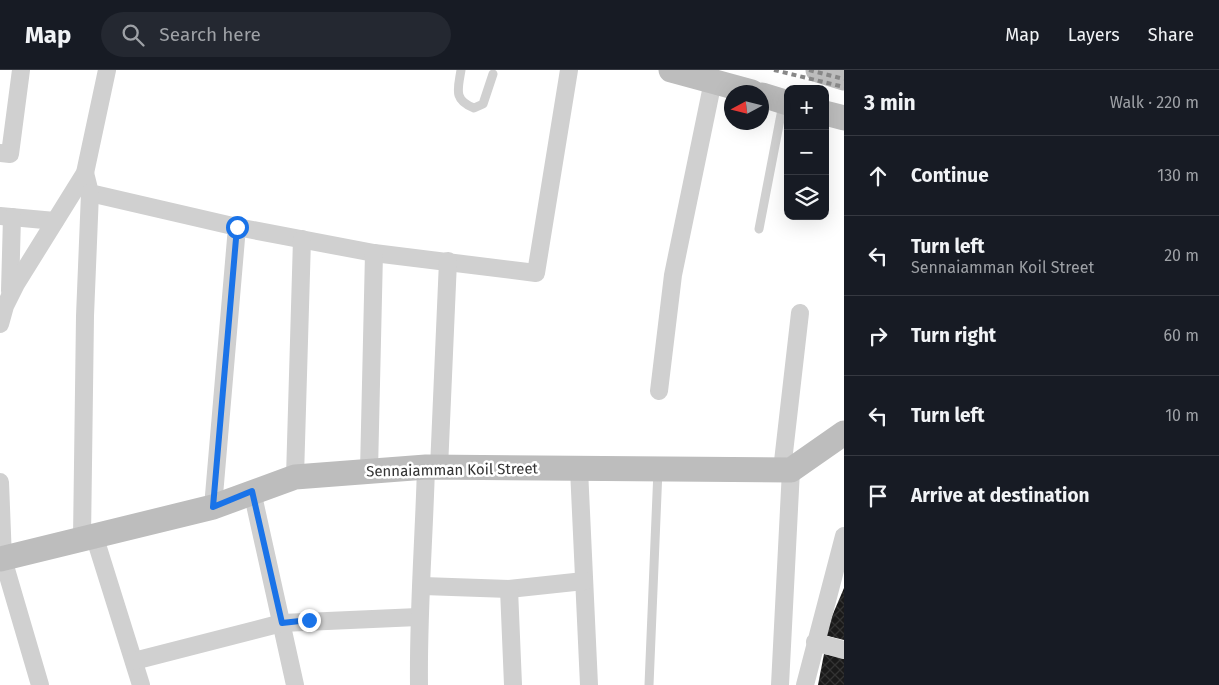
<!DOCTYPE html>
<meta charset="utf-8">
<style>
:root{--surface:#171b24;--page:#242831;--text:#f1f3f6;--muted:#9ea1a6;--line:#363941}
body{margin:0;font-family:"Fira Sans",sans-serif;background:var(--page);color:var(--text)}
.controls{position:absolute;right:15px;top:15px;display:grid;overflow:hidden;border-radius:10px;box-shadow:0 5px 20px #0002}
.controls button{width:45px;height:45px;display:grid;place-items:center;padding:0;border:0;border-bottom:1px solid var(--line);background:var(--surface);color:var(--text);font:25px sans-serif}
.compass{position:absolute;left:724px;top:15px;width:45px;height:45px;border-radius:50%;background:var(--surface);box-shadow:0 5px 20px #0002;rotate:263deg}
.stop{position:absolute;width:15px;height:15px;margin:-11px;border:4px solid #1a73e8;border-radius:50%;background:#fff}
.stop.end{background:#1a73e8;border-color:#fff;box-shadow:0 1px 5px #0008}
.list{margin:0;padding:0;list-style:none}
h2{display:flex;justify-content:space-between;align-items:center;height:65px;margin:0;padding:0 20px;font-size:21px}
h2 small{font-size:16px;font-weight:400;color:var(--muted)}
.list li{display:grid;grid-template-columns:32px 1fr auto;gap:15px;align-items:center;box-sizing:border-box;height:80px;padding:0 20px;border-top:1px solid var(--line)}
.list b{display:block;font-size:19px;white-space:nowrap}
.list p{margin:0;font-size:16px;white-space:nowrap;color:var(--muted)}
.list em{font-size:16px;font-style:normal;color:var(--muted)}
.icon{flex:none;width:28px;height:28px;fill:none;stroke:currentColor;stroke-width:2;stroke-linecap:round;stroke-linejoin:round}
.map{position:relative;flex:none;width:844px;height:615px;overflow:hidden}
header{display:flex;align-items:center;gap:30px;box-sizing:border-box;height:70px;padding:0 25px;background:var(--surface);border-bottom:1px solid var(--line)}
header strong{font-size:24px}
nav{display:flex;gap:28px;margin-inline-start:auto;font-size:18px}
.search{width:350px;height:45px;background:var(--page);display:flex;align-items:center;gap:12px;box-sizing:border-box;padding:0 18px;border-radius:28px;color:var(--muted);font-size:19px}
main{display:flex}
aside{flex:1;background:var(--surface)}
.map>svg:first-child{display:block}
.building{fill:url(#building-cross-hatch)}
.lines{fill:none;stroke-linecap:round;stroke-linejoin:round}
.lane{stroke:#d0d0d0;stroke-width:9}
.street{stroke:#d0d0d0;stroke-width:18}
.secondary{stroke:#bdbdbd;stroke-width:25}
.rail{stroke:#888;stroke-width:4;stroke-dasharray:5 4;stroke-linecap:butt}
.route{stroke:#1a73e8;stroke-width:6}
.labels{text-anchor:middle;stroke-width:5;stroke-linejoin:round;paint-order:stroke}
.street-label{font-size:15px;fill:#333;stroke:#fff}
</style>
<header>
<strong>Map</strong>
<div class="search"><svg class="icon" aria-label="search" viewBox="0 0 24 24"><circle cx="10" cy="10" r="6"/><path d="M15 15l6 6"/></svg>Search here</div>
<nav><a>Map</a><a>Layers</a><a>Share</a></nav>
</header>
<main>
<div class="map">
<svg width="844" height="615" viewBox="0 0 844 615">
<defs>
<pattern id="building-cross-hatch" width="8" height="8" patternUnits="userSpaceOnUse" patternTransform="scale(1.25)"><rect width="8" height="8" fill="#1a1a1a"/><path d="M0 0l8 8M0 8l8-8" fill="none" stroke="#333"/></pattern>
</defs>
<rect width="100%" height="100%" fill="#fff"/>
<g class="building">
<path d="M 844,518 L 844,570 L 824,565 Z"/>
<path d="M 824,584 L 844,588 L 844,615 L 818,615 Z"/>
</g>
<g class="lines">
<g class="lane">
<path d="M 461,0 C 458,19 453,30 474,38 L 483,34 L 493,4"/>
<path d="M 759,159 L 783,34"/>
<path d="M 649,615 L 658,400"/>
</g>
<g class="street">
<path d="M 0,83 L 10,84 L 21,0"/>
<path d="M 85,103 L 90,123 L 237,157 L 374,183 L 536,203 L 569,0"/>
<path d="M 0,146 L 55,151"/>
<path d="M 10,221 L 12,147"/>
<path d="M 0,254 L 5,236 L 16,214 L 85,103 L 107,0"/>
<path d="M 659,321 L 673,205 L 713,11"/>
<path d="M 439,398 L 448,191"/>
<path d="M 579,399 L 589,615"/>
<path d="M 782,400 L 800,243"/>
<path d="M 369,401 L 374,183"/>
<path d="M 295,407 L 302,169"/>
<path d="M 0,412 L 3,489 L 40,615"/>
<path d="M 252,421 L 295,615"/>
<path d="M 213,437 L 237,157"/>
<path d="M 94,465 L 141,615"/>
<path d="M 82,468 L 85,246 L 90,123"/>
<path d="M 423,516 L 509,519 L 584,511"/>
<path d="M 509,519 L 513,615"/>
<path d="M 815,572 L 844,580"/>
<path d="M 134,591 L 282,553 L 418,547"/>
<path d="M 419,615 C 418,542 424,470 426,397"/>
<path d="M 780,615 L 791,400"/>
<path d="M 805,615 L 844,466"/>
</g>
<g class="secondary">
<path d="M 671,0 L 752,22"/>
<path d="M 818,0 L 844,8"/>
<path d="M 762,25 L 788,33"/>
<path d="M 825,43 L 844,48"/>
<path d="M 0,489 L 213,437 L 295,407 L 426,397 L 791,400 L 844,363"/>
</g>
<g class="rail">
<path d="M 774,0 L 844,17"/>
<path d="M 809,0 L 844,9"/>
</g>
</g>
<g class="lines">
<path class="route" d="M 237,157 L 213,437 L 252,421 L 282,553 L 309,550"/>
</g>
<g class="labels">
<g class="street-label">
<text transform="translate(452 400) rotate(-1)" y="5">Sennaiamman Koil Street</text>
</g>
</g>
</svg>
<div class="controls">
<button>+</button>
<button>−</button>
<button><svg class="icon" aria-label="layers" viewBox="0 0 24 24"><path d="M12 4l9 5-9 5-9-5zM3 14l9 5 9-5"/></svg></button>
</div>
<svg class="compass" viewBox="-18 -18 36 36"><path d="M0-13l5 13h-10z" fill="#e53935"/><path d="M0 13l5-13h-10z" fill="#9ea1a6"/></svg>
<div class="stop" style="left:237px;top:157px"></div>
<div class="stop end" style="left:309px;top:550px"></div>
</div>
<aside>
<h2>3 min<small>Walk · 220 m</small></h2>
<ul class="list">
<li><svg class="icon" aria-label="ahead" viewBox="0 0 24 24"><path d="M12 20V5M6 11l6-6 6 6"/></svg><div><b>Continue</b></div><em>130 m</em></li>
<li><svg class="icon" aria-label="left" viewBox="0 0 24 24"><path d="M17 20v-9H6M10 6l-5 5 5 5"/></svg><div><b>Turn left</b><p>Sennaiamman Koil Street</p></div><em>20 m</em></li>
<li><svg class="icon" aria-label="right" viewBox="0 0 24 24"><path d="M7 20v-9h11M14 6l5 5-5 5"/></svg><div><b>Turn right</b></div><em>60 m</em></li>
<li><svg class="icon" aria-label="left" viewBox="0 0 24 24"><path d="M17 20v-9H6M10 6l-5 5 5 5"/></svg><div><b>Turn left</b></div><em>10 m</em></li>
<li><svg class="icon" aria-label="arrive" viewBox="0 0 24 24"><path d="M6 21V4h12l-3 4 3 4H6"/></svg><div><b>Arrive at destination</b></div></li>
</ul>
</aside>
</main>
